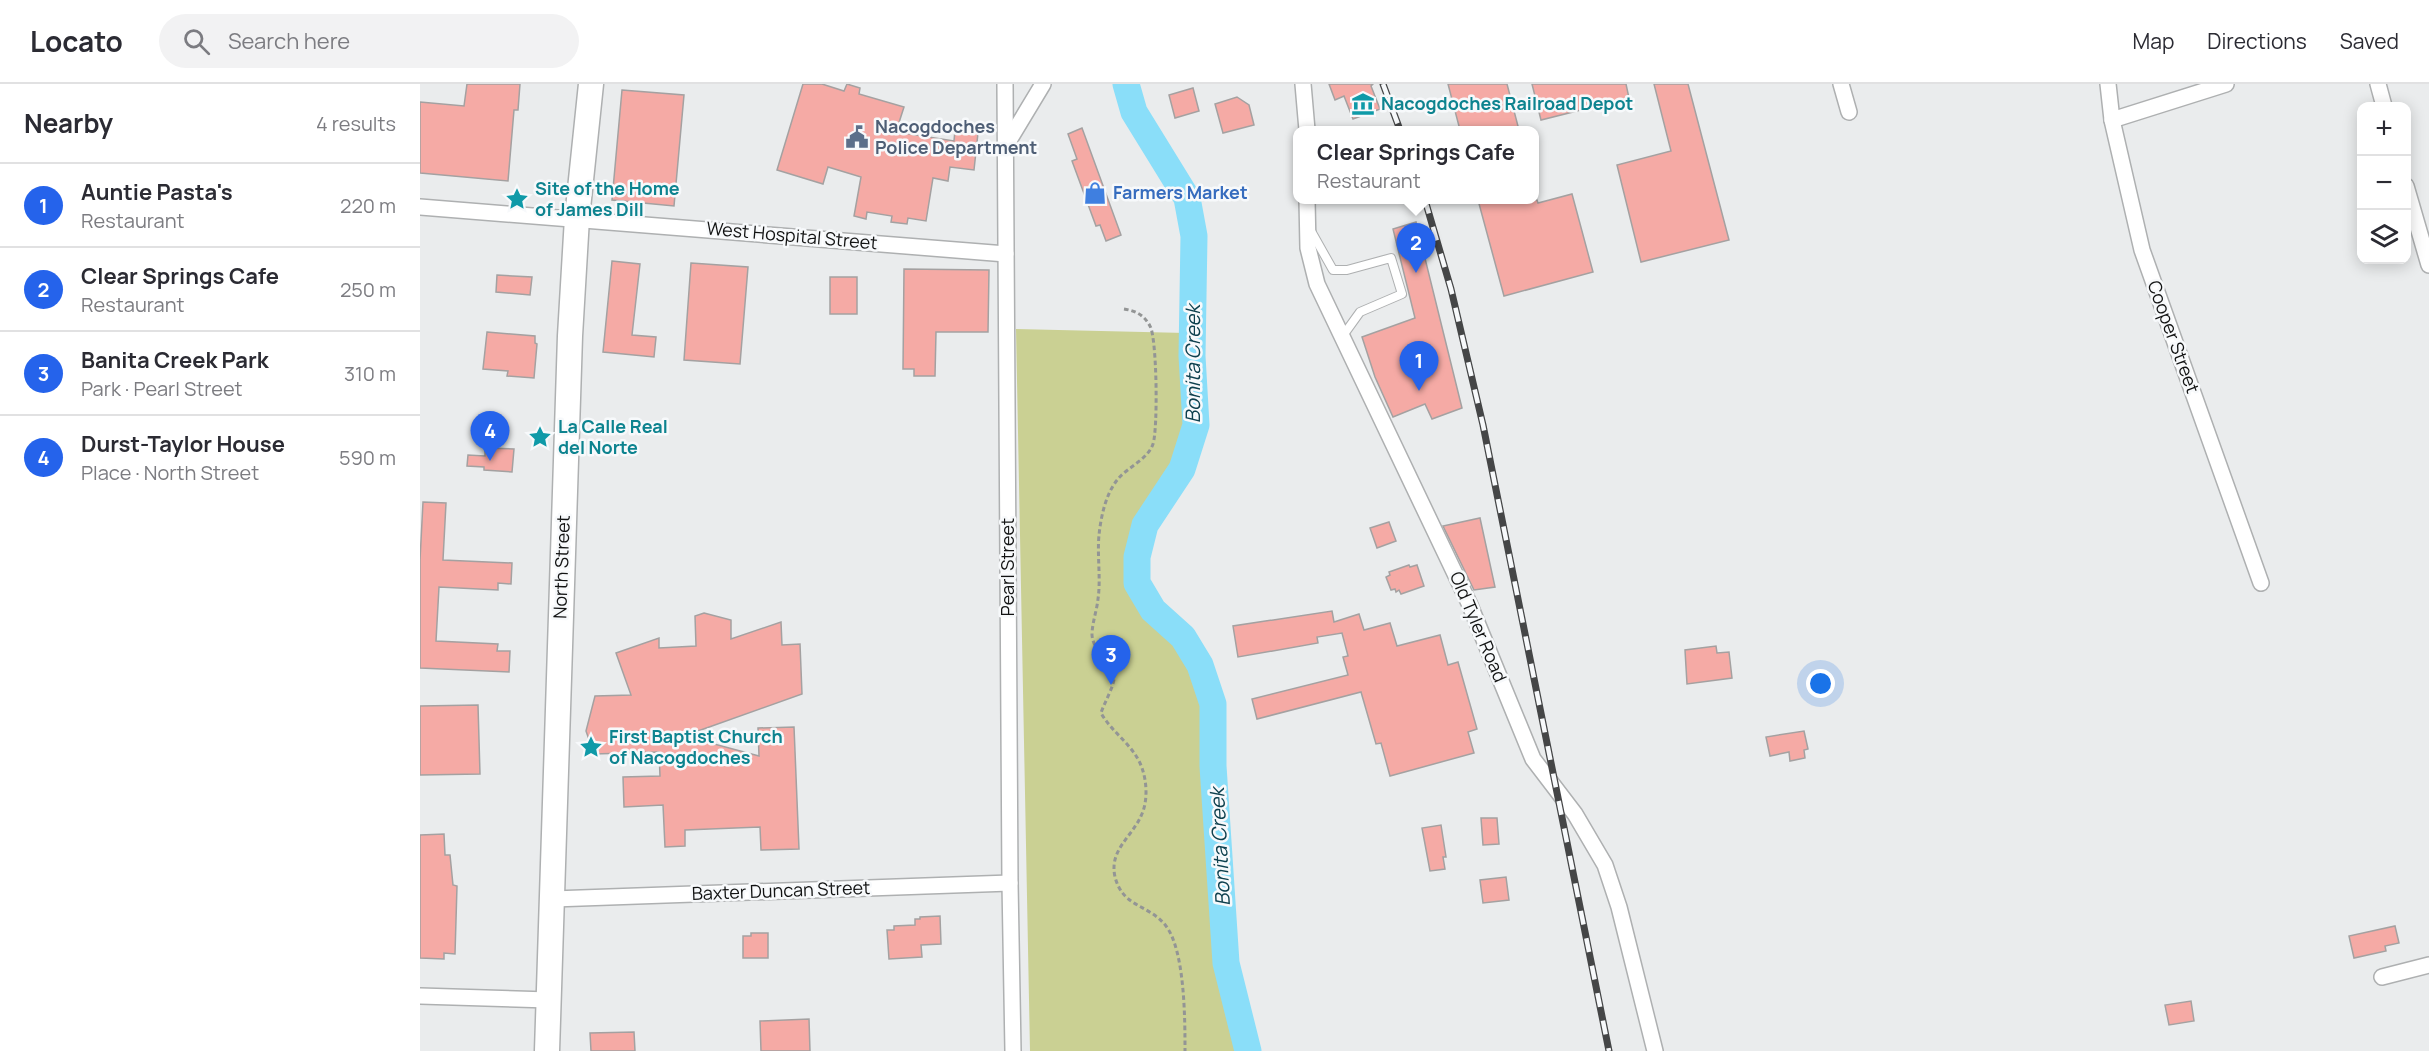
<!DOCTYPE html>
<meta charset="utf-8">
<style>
:root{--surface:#fff;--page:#f2f2f3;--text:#2b2b33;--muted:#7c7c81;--line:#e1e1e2;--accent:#2563eb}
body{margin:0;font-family:Manrope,sans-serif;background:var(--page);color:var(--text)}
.controls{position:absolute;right:18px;top:18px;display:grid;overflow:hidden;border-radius:12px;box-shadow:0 3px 15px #0003}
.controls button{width:54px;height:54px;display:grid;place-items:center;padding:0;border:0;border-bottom:2px solid var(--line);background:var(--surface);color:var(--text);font:30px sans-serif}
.you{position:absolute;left:1401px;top:600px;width:21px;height:21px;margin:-15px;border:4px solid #fff;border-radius:50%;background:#1a73e8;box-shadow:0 0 0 9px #1a73e833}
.badge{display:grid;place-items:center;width:39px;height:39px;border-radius:50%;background:var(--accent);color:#fff;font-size:20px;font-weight:700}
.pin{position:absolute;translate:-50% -50px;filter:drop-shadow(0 2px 3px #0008)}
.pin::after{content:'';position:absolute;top:32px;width:21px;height:18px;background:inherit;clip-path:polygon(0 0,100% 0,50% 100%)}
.popup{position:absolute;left:873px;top:42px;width:246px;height:78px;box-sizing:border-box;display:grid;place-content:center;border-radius:12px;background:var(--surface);filter:drop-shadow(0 2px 4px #0005);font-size:20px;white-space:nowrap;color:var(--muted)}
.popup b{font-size:22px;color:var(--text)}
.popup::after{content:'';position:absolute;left:50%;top:100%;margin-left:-12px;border:12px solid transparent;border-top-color:var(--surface)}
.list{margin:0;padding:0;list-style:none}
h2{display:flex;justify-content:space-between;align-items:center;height:78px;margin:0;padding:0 24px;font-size:26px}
h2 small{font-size:20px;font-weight:400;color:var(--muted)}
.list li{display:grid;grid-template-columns:39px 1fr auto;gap:18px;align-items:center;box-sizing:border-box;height:84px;padding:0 24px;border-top:2px solid var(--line)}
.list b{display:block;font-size:22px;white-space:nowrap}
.list p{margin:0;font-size:20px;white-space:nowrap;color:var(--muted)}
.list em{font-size:20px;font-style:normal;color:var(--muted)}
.icon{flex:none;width:33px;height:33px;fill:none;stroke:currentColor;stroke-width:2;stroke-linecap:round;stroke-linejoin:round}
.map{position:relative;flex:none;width:2009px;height:967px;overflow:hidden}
header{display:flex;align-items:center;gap:36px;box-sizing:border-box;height:84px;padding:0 30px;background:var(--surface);border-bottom:2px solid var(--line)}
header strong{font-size:28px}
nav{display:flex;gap:33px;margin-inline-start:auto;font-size:21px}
.search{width:420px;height:54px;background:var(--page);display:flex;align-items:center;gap:15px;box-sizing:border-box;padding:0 21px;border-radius:33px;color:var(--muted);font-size:22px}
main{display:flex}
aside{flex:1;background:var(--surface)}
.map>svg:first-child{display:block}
.green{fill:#cad093}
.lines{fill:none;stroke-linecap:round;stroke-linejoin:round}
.river{stroke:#8adef9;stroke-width:27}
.building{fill:#f5aaa5;stroke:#a4a1a1;stroke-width:1.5}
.service-casing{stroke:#aeb0b1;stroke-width:10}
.minor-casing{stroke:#aeb0b1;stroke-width:18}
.primary-casing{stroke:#aeb0b1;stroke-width:27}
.path{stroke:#939595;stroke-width:3;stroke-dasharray:4.5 3;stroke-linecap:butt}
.service{stroke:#fff;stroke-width:8}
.minor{stroke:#fff;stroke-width:15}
.primary{stroke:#fff;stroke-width:24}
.rail-casing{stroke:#454647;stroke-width:7}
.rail{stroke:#f7f9fb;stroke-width:4.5;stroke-dasharray:14;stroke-linecap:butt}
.labels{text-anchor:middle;stroke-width:5;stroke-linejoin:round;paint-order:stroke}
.culture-label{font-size:18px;font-weight:bold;fill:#0d838f;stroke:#f7f9fb;text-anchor:start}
.service-label{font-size:18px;font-weight:bold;fill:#4e5e75;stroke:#f7f9fb;text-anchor:start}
.shop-label{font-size:18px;font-weight:bold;fill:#366cbe;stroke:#f7f9fb;text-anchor:start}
.street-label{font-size:18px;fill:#121313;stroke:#f7f9fb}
.water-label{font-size:20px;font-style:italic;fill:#0d404e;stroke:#f7f9fb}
</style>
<header>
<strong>Locato</strong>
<div class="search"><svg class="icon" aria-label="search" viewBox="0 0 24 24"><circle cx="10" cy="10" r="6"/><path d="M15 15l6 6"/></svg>Search here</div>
<nav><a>Map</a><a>Directions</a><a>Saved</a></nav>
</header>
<main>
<aside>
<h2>Nearby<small>4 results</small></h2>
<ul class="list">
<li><span class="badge">1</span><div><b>Auntie Pasta's</b><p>Restaurant</p></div><em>220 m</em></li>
<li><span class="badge">2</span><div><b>Clear Springs Cafe</b><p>Restaurant</p></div><em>250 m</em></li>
<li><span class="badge">3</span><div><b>Banita Creek Park</b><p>Park · Pearl Street</p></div><em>310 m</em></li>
<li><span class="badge">4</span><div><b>Durst-Taylor House</b><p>Place · North Street</p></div><em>590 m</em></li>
</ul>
</aside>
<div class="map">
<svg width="2009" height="967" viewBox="0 0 2009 967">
<rect width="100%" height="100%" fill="#eaeced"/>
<path class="green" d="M 596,245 L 766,249 L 773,342 L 759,384 L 722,438 L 713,472 L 713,500 L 729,529 L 759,559 L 774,582 L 786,620 L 799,881 L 823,967 L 610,967 Z"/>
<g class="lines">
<path class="river" d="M 706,0 L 714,28 L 767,114 L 774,152 L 772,272 L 776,341 L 762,385 L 725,441 L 717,473 L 717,499 L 733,526 L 763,553 L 780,581 L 793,620 L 793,682 L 806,879 L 828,967"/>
</g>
<g class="building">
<path d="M 47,0 L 100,0 L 98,26 L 94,26 L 88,97 L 0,89 L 0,18 L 44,22 Z"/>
<path d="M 383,0 L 402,0 L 424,7 L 427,0 L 440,4 L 439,10 L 484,23 L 476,48 L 534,57 L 535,46 L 558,49 L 554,86 L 530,83 L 528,97 L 513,94 L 506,137 L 488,134 L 487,140 L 471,138 L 472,132 L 447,128 L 446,135 L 434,132 L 441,93 L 408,83 L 403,100 L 357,86 Z"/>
<path d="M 909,0 L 953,0 L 951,2 L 960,25 L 933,35 L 924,12 L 915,16 Z"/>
<path d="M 1028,0 L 1087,0 L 1099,46 L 1040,46 Z"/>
<path d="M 1112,0 L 1206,0 L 1209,14 L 1121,36 Z"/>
<path d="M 1234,0 L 1268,0 L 1309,156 L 1221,178 L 1197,81 L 1251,67 Z"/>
<path d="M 773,4 L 779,27 L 755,34 L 749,11 Z"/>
<path d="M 202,6 L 264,11 L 254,122 L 192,116 Z"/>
<path d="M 817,13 L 829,21 L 834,41 L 803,49 L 795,20 Z"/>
<path d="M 662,44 L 701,151 L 686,157 L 680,141 L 676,142 L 652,77 L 657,75 L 648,50 Z"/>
<path d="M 1152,110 L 1173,188 L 1084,212 L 1058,116 L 1117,116 L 1118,119 Z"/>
<path d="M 996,138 L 1042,324 L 1012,335 L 1005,320 L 973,333 L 955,293 L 942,253 L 995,234 L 973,145 Z"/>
<path d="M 192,177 L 220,180 L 212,251 L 236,253 L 234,273 L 183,268 Z"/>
<path d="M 271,179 L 328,183 L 320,280 L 264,276 Z"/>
<path d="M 484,185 L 569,186 L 568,248 L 516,248 L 515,292 L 494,292 L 494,285 L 483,285 Z"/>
<path d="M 77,191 L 112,193 L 110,211 L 76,208 Z"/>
<rect x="410" y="193" width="27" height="37"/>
<path d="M 67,248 L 115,252 L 115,259 L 117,260 L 114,294 L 87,292 L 88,287 L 63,285 Z"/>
<path d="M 65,364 L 94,365 L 92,388 L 64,386 L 64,383 L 47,382 L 48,371 L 65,372 Z"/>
<path d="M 3,418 L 26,419 L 23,476 L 92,479 L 91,500 L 78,499 L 78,506 L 19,503 L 16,557 L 78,560 L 77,567 L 90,567 L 89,588 L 0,584 L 0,476 Z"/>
<path d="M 1060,434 L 1075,503 L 1054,506 L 1023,442 Z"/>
<path d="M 969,438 L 976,457 L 957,464 L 950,444 Z"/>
<path d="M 989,481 L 990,483 L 997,481 L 1004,502 L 981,510 L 979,506 L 976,508 L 975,505 L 971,506 L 966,493 L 970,491 L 969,488 Z"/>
<path d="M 912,527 L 914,538 L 939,530 L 944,546 L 970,539 L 977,562 L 1020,551 L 1028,581 L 1038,578 L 1057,645 L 1048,648 L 1054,669 L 970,692 L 961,659 L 956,660 L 941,608 L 837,635 L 832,615 L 928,591 L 923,573 L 928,572 L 922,549 L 897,553 L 898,559 L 818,573 L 813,542 Z"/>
<path d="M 284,529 L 311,536 L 311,555 L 361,538 L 362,561 L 380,560 L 382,610 L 264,652 L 339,672 L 338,644 L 374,643 L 379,765 L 341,766 L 340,743 L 265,746 L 265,762 L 245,763 L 243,721 L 204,723 L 203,693 L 240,692 L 239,668 L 174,670 L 166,647 L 175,612 L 211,611 L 196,569 L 239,554 L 239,564 L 276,562 L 275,532 Z"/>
<path d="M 1296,562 L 1297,569 L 1309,568 L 1312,594 L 1267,600 L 1265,566 Z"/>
<path d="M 58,621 L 60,690 L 0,691 L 0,622 Z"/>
<path d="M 1384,647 L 1388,665 L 1384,666 L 1385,674 L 1370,677 L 1369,668 L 1350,672 L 1346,653 Z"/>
<path d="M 1061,734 L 1077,734 L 1079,760 L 1063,761 Z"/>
<path d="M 1021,741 L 1026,773 L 1023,773 L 1025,785 L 1010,787 L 1002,744 Z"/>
<path d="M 24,750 L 25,771 L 30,771 L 33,801 L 37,802 L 35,870 L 24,869 L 24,875 L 0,874 L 0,751 Z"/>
<path d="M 1086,793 L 1089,816 L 1063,819 L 1060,796 Z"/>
<path d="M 520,832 L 521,860 L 501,861 L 502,873 L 469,875 L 467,846 L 474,846 L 474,842 L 495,841 L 495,835 L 500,835 L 500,833 Z"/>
<path d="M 1975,842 L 1979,859 L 1965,862 L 1966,867 L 1934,874 L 1929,852 Z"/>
<path d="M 331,849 L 348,849 L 348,874 L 323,874 L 323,852 L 331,852 Z"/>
<path d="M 1771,917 L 1774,937 L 1749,941 L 1745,921 Z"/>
<path d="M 389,935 L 390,967 L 341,967 L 340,937 Z"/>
<path d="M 214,948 L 215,967 L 171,967 L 170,949 Z"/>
</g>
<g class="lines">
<g class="service-casing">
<path id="service" d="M 891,147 L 913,186 L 927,186 L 971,174 L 982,210 L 940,228 L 922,253"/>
</g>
<g class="minor-casing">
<g id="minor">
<path d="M 585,0 L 590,799 L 593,967"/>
<path d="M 883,0 L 887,46"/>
<path d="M 1421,0 L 1429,28"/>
<path d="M 1688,0 L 1692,36 L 1722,166 L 1841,499"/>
<path d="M 1958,0 L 1964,22"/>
<path d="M 1692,36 L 1806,0"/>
<path d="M 585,63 L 623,0"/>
<path d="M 1986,102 L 2009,181"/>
<path d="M 887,116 L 888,164 L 897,200 L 1049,519 L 1113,675 L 1155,730 L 1185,781 L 1199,823 L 1235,967"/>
<path d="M 0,123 L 586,170"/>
<path d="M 133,815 L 590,799"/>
<path d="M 1962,893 L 2009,881"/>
<path d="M 0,912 L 129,916"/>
</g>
</g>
<g class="primary-casing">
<path id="primary" d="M 127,967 L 150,252 L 157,134 L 171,0"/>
</g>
<path class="path" d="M 704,225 C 716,227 724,231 730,242 C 737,254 738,345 733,360 C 728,375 708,383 698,395 C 686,409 681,432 679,451 C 677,472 681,494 678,515 C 677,526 672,539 672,551 C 673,567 690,576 694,591 C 696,599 684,619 681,629 C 692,649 714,661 722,684 C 727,698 728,718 721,732 C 711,754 689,766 695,793 C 703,824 729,820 746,842 C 765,867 765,936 765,967"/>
<use href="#service" class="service"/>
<use href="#minor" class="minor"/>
<use href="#primary" class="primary"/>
<g class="rail-casing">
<g id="rail">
<path d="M 963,0 L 980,46"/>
<path d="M 1005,116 L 1031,205 L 1063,341 L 1189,967"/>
</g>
</g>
<use href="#rail" class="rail"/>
</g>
<defs>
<g id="museum-bare" transform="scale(1.8)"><path d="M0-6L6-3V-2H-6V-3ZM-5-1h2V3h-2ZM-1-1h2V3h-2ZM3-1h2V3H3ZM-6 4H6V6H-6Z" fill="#0f9aa8" stroke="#f7f9fb" stroke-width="2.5" paint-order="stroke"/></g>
<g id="civic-bare" transform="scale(1.8)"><path d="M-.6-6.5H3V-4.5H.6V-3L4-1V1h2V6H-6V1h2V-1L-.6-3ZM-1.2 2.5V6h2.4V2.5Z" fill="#5c6f8a" stroke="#f7f9fb" stroke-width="2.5" paint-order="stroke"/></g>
<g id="shop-bare" transform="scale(1.8)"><path d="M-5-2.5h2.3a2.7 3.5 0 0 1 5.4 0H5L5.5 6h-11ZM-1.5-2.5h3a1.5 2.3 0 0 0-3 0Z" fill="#3f7fe0" stroke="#f7f9fb" stroke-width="2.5" paint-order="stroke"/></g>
<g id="sight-bare" transform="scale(1.8)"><path d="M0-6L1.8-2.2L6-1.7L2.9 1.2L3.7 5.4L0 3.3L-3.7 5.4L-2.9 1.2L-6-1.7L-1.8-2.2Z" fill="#0f9aa8" stroke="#f7f9fb" stroke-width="2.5" paint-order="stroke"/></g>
</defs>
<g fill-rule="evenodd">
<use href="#museum-bare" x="943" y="20"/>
<use href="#civic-bare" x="437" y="53"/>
<use href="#shop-bare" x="675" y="109"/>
<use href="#sight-bare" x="97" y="115"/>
<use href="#sight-bare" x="120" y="353"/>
<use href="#sight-bare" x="171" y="663"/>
</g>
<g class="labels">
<g class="culture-label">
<text x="961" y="26">Nacogdoches Railroad Depot</text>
<text x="115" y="111">Site of the Home<tspan x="115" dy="21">of James Dill</tspan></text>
<text x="138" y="349">La Calle Real<tspan x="138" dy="21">del Norte</tspan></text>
<text x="189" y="659">First Baptist Church<tspan x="189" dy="21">of Nacogdoches</tspan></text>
</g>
<g class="service-label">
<text x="455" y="49">Nacogdoches<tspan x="455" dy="21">Police Department</tspan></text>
</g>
<g class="shop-label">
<text x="693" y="115">Farmers Market</text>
</g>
<g class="street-label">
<text transform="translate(372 152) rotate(5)" y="6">West Hospital Street</text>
<text transform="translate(1753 253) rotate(70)" y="6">Cooper Street</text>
<text transform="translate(142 483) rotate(-88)" y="6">North Street</text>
<text transform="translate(588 483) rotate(-90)" y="6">Pearl Street</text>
<text transform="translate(1058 543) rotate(67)" y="6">Old Tyler Road</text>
<text transform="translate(361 807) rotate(-2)" y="6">Baxter Duncan Street</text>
</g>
<g class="water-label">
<text transform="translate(773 280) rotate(-90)" y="7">Bonita Creek</text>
<text transform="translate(800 763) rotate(-93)" y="7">Bonita Creek</text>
</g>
</g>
</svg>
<div class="controls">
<button>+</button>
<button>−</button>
<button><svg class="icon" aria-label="layers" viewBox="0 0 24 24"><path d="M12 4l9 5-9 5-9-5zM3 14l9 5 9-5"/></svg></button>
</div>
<div class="you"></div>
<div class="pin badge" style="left:999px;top:307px">1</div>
<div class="pin badge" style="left:996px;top:189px">2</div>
<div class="popup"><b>Clear Springs Cafe</b>Restaurant</div>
<div class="pin badge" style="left:691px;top:601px">3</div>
<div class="pin badge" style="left:70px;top:377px">4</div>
</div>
</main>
